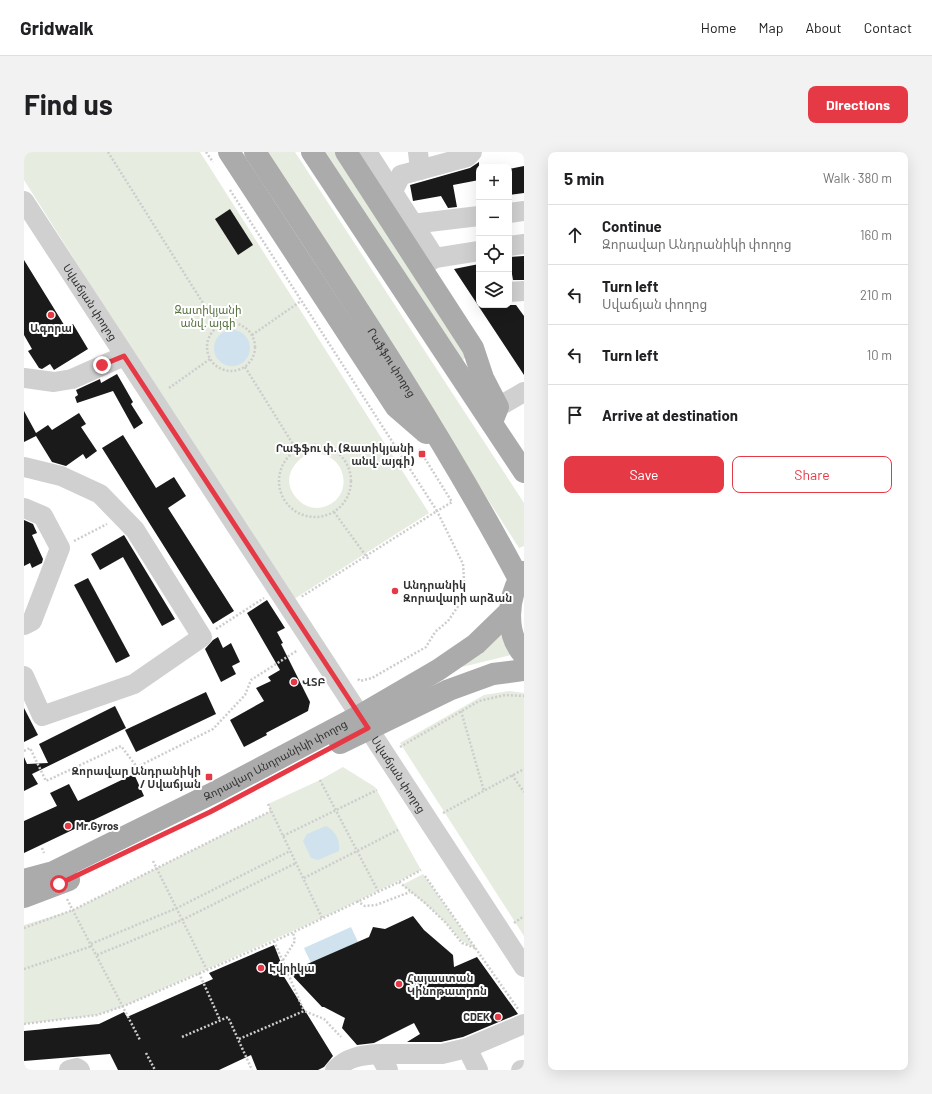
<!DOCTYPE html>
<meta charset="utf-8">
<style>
:root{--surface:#fff;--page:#f2f2f2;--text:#202124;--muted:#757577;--line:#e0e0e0;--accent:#e63946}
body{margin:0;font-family:Barlow,"Noto Sans Armenian",sans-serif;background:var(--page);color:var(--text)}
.controls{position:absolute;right:12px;top:12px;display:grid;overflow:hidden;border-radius:8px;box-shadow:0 4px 16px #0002}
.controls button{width:36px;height:36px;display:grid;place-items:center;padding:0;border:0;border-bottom:1px solid var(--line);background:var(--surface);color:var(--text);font:20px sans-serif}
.stop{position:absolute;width:12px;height:12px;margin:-9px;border:3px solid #e63946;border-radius:50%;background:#fff}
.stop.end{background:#e63946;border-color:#fff;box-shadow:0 1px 4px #0008}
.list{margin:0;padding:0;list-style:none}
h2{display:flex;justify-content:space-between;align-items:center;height:52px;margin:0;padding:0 16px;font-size:17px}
h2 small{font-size:13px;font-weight:400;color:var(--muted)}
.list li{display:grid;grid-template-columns:26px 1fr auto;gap:12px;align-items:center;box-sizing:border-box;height:60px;padding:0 16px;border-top:1px solid var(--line)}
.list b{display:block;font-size:15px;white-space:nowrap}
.list p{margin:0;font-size:13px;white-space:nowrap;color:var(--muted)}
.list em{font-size:13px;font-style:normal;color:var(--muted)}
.actions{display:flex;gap:8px;padding:12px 16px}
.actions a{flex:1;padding:9px 0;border:1px solid var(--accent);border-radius:8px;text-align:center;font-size:14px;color:var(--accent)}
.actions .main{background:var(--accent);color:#fff}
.icon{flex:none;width:22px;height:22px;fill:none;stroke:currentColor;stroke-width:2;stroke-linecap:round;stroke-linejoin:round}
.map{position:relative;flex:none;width:500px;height:918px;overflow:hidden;border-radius:8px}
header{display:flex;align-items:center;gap:24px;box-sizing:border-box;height:56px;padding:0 20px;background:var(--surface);border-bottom:1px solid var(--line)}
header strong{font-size:19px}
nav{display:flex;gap:22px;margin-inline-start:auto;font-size:14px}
.intro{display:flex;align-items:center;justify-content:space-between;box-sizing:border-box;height:96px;padding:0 24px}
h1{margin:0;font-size:28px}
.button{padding:10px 18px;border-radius:8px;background:var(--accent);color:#fff;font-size:14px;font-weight:700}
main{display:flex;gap:24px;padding:0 24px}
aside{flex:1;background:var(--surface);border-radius:8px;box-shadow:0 4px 16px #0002}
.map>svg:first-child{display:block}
.green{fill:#e6ecdf;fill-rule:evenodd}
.water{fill:#cfe2ee}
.building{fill:#1a1a1a}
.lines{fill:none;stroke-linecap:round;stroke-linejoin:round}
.path{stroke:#cdcdcd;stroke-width:2.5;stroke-dasharray:2 2;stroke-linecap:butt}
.minor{stroke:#d0d0d0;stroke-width:20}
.major{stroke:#ababab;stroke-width:22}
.route{stroke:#e63946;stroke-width:5}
.poi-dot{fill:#e63946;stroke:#fff;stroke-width:1.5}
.labels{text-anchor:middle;stroke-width:4;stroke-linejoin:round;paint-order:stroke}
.street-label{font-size:11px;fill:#333;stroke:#fff}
.park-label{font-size:11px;fill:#56703f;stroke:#fff}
.poi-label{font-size:11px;font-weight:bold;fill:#333;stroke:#fff;text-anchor:start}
</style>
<header>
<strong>Gridwalk</strong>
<nav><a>Home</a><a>Map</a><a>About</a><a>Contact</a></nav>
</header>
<div class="intro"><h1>Find us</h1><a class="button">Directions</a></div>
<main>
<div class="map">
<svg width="500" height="918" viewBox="0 0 500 918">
<rect width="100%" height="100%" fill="#fff"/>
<g class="green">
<path d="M 0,0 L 176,0 L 405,361 L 267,449 L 0,28 ZM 286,301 C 328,299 331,353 293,356 C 283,356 275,350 270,343 C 258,326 270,308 286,301 Z"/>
<path d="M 241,0 L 271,0 L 500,351 L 500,394 L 495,396 Z"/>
<path d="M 300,0 L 315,0 L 441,198 L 441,206 L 439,208 Z"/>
<path d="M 475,480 L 487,503 L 438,515 Z"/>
<path d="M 485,539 L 500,541 L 500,784 L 376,591 L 460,543 Z"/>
<path d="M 319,615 L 351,635 L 397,718 L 298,766 L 100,854 L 73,863 L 0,872 L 0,773 L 49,758 L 247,659 L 244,652 L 296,628 Z"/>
<path d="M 399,722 L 451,796 C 433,789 432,780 419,768 C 406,755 392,744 378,733 Z"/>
</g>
<g class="water">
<circle cx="208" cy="196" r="18"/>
<path d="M 302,674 C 312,679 316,688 315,699 L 294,708 L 287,706 L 279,689 L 283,682 Z"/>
<path d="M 327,775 L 334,790 L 287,811 L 280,796 Z"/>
</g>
<g class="building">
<path d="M 455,10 L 455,28 L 429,33 L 433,55 L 424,56 L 417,44 L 389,49 L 386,33 L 446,16 Z"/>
<path d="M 500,14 L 500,41 L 485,43 L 485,17 Z"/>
<path d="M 206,57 L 229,93 L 214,103 L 191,67 Z"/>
<path d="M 500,104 L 500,128 L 489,128 L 485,105 Z"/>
<path d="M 0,108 L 42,176 L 49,172 L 64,197 L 30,218 L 26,212 L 18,217 L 15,216 L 4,199 L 8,197 L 0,183 Z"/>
<path d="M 455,112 L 455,153 L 492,153 L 500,164 L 500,223 L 430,117 Z"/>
<path d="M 93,222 L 109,250 L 107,252 L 119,271 L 110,277 L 89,239 L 53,251 L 51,245 L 54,243 L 52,238 L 76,227 L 77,231 Z"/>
<path d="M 0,259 L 12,281 L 24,273 L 28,278 L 55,261 L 62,272 L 57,275 L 73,299 L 62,307 L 59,302 L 42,314 L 28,310 L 12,284 L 0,290 Z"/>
<path d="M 99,283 L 132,336 L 150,325 L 162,344 L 144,356 L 210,459 L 189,472 L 78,296 Z"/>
<path d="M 0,368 L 9,372 L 13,381 L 8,383 L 19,407 L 18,411 L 8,416 L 6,411 L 0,414 Z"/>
<path d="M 100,383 L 151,467 L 138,474 L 99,405 L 76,418 L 67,402 Z"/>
<path d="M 64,426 L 106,504 L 92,511 L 50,433 Z"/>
<path d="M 243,448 L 261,476 L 253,480 L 259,491 L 257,492 L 286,550 L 284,559 L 242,581 L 243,583 L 220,595 L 206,568 L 240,549 L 232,536 L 247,529 L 244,525 L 256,518 L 223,461 Z"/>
<path d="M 194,485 L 199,496 L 207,491 L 216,510 L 208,514 L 212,522 L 197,530 L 181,497 L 189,488 Z"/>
<path d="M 182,540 L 192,562 L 112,600 L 101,578 Z"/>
<path d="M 91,554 L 102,576 L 8,622 L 14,632 L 0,639 L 0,605 L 3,612 L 24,611 L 15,592 Z"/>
<path d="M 0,556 L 14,583 L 0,590 Z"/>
<path d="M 110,622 L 120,644 L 0,701 L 0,669 L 33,654 L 26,641 L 45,632 L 54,649 Z"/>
<path d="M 389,764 L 400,778 L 429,803 L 430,815 L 453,805 L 494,862 L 439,885 L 417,890 L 383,890 L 396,882 L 390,871 L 350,891 L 333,893 L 318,876 L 321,866 L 300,855 L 298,855 L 265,820 L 345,785 L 349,775 L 361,777 Z"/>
<path d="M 250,793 L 261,821 L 259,823 L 309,904 L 300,915 L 294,918 L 233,918 L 227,903 L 195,918 L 94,918 L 86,902 L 0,909 L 0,879 L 75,872 L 100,860 L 103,865 L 189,827 L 185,821 Z"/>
</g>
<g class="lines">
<g class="path">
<path d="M 84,0 L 194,175"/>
<path d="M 182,0 L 189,10"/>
<path d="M 206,38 L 413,359 L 277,445"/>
<circle cx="207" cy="195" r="24"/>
<path d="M 228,183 L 277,149"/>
<path d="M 221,215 L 272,297"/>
<path d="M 145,236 L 186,207"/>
<circle cx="291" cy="329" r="36"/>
<path d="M 310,360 L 345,408"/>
<path d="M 50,389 L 83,372"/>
<path d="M 192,477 L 240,446"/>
<path d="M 334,527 L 336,529 L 348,526 L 402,495 L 411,480 L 424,469 L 439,447 L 441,442 L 439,412 L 413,359 L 428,350 L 395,297"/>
<path d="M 437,559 L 460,639"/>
<path d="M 376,595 L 455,549 L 481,543 L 500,544"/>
<path d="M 0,599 L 6,596 L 22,629 L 97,594 L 113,615 L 189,577 L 221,543 L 227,528 L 274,498"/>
<path d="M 488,623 L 500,640"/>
<path d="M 296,628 L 354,739"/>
<path d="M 244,652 L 298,766"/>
<path d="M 419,661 L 500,617"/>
<path d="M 259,684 L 353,638"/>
<path d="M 18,696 L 20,701"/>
<path d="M 129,709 L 183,818"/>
<path d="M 401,724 L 494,857"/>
<path d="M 280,726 L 374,678"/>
<path d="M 375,730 L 400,750 L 422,771 L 438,791 L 451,796"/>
<path d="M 43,747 L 116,888"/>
<path d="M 333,749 L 341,754 L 352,753 L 386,740"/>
<path d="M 490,771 L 500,764"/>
<path d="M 0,776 L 49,758 L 247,659"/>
<path d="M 250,789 L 280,859"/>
<path d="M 67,792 L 153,756 L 266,699"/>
<path d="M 73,803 L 158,768 L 272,711"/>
<path d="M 259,808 L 271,789 L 269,780"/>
<path d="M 0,817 L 68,794"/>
<path d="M 175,821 L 196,868"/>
<path d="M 0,872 L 73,863 L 100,854 L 255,787 L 375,730 L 397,718"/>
<path d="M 158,885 L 204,865 L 228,918"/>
<path d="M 215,887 L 280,859 L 300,867 L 317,885"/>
<path d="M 122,901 L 131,918"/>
</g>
<g class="minor">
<path d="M 343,0 L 411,106"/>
<path d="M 394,0 L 396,18"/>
<path id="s1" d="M 0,49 L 500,815"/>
<path d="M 364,49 L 377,23 L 443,5 L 448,0"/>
<path d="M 485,61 L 500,59"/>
<path d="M 388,72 L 455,64"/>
<path d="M 485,94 L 500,92"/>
<path d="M 400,113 L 411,106 L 455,99"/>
<path d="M 485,140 L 500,139"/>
<path d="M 0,226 L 30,230 L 48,227 L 100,204"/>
<path d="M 474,255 L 500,240"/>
<path d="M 0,315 L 37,324 L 76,342 L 111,378 L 178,485 L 110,532 L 18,564 L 0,524"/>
<path d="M 0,356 L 19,364 L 36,396 L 8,469 L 0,473"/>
<path d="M 443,896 L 454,918"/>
<path d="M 45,918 L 53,916 L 56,918"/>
<path d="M 311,918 C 323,905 338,903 355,902"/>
<path d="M 364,918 L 355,902 L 418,902 L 443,896 L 500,872"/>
<path d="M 497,918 L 500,918"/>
</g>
<g class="major">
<path d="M 205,0 L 372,255 L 402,281"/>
<path id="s2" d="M 231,0 C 323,140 416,279 495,427"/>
<path d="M 288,0 L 500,320"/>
<path d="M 322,0 L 449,196 L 459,226 L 474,255 L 468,270"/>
<path d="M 500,420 C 483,443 480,481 500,503"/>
<path d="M 316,591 L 425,538 L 469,522 L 500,518"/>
<path id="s3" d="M 0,728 L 29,720 L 193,639 L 335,564 L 414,518 L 452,492 L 486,459"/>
<path d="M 0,745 L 45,728"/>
</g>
</g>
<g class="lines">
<path class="route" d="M 35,732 L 186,660 L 344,576 L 100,204 L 78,213"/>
</g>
<g class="poi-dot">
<circle cx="27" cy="163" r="4"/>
<rect x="394" y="298" width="8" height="8" rx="2"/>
<circle cx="371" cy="439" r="4"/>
<circle cx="270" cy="530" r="4"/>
<rect x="181" y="621" width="8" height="8" rx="2"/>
<circle cx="44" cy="674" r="4"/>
<circle cx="237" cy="816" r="4"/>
<circle cx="375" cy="832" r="4"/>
<circle cx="474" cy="865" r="4"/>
</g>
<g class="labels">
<g class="street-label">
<text dy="4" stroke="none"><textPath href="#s1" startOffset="121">Սվաճյան փողոց</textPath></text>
<text dy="4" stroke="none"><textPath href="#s2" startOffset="251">Րաֆֆու փողոց</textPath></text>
<text dy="4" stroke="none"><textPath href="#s3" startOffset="279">Զորավար Անդրանիկի փողոց</textPath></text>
<text dy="4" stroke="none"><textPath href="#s1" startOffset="685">Սվաճյան փողոց</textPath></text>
</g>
<g class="park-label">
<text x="184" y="162">Զատիկյանի<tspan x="184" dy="13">անվ. այգի</tspan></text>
</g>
<g class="poi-label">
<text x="27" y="180" text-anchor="middle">Ագորա</text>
<text x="390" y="300" text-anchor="end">Րաֆֆու փ. (Զատիկյանի<tspan x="390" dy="13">անվ. այգի)</tspan></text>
<text x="379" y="437">Անդրանիկ<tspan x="379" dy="13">Զորավարի արձան</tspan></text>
<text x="278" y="534">ՎՏԲ</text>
<text x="177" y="623" text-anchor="end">Զորավար Անդրանիկի<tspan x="177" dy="13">/ Սվաճյան</tspan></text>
<text x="52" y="678">Mr.Gyros</text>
<text x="245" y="820">Էվրիկա</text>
<text x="383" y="830">Հայաստան<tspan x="383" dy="13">Կինոթատրոն</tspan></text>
<text x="466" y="869" text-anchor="end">CDEK</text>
</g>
</g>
</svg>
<div class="controls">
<button>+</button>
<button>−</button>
<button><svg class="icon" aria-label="locate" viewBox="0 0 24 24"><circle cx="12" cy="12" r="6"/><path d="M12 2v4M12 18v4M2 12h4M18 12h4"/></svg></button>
<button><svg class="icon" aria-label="layers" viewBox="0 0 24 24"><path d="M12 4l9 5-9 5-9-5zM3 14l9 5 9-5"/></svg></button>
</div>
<div class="stop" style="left:35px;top:732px"></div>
<div class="stop end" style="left:78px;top:213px"></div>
</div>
<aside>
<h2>5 min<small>Walk · 380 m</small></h2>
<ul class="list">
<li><svg class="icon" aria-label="ahead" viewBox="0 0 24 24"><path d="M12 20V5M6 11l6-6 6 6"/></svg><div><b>Continue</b><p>Զորավար Անդրանիկի փողոց</p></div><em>160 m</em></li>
<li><svg class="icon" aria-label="left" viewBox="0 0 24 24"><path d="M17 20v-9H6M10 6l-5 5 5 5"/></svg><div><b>Turn left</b><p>Սվաճյան փողոց</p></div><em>210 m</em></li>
<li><svg class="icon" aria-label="left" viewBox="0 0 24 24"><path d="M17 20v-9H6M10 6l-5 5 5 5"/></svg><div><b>Turn left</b></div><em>10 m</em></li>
<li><svg class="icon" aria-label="arrive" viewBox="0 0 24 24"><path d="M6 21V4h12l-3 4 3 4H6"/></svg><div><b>Arrive at destination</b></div></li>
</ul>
<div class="actions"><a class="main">Save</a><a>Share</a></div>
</aside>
</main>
